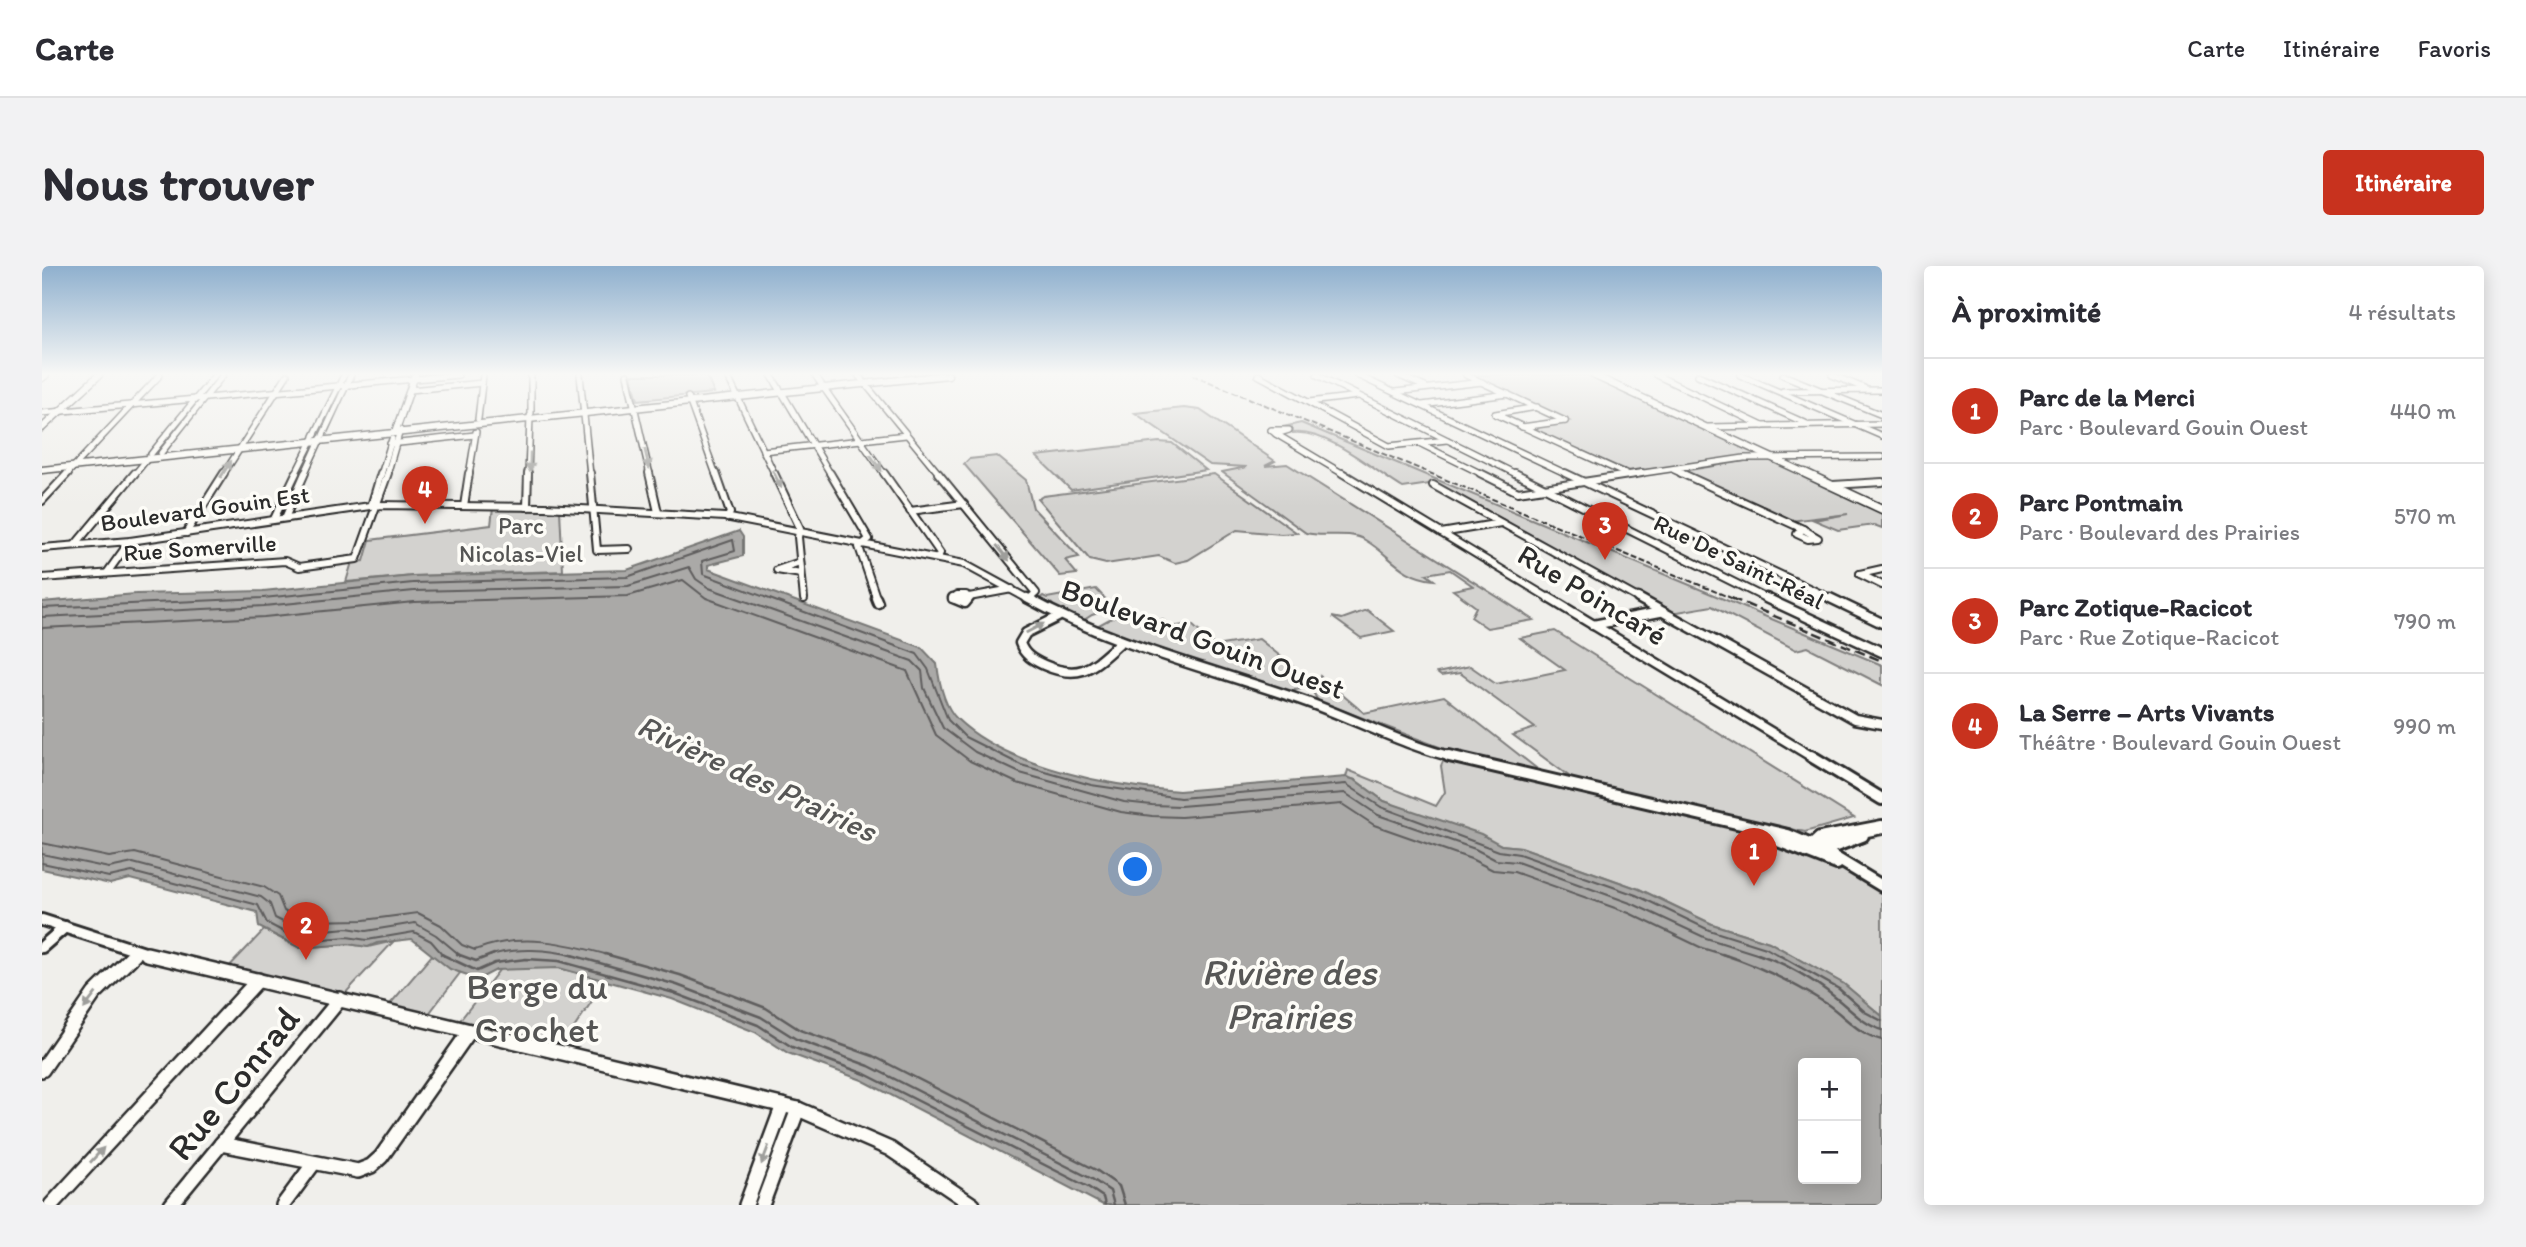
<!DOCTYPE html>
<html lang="fr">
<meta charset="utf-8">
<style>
:root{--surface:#fff;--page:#f2f2f3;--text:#2b2b33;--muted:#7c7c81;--line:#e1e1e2;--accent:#c8321e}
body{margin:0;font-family:Itim,sans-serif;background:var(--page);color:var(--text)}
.controls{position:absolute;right:21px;bottom:21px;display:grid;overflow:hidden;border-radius:7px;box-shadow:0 4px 18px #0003}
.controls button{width:63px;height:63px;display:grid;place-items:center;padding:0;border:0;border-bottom:2px solid var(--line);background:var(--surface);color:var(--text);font:35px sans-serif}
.you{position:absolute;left:1094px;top:604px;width:24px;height:24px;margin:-18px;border:5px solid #fff;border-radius:50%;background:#1a73e8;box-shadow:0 0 0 10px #1a73e833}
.badge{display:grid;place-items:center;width:46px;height:46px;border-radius:50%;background:var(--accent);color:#fff;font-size:23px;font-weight:700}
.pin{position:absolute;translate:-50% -58px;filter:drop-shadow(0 2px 4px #0008)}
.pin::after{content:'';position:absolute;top:37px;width:24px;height:21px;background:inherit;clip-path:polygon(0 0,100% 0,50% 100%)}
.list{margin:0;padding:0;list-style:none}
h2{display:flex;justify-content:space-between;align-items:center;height:91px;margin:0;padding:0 28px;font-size:30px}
h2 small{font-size:23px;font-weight:400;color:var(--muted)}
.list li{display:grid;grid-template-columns:46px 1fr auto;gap:21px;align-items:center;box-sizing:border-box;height:105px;padding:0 28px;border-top:2px solid var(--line)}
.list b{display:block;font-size:26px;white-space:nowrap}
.list p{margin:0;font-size:23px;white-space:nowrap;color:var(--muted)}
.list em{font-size:23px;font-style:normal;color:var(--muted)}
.map{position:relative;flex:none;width:1840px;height:939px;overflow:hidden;border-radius:7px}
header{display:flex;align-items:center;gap:42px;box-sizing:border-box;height:98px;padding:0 35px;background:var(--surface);border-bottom:2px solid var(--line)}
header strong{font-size:33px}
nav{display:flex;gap:38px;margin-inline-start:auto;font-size:24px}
.intro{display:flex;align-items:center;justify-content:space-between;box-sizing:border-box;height:168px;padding:0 42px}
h1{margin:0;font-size:49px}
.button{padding:18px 32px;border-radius:7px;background:var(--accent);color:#fff;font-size:24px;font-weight:700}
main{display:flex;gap:42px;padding:0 42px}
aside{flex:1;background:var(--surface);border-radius:7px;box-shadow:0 4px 18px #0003}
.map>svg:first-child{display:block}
.green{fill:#d3d2cf;stroke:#7f7e7d;stroke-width:2}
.water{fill:#aaa9a7;stroke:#777775;stroke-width:2;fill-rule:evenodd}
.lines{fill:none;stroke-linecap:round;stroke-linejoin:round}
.shore-far1{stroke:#5e5d5d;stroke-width:2}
.shore{stroke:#5e5d5d;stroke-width:2.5}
.minor-far4-casing{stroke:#2b2b2b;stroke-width:8}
.minor-far3-casing{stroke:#2b2b2b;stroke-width:10}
.minor-far2-casing{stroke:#2b2b2b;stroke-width:13}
.minor-far1-casing{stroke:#2b2b2b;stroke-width:16}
.minor-casing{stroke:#2b2b2b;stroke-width:18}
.major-far2-casing{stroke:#2b2b2b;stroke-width:9}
.major-far1-casing{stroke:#2b2b2b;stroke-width:11}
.major-casing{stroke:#2b2b2b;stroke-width:18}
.minor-far4{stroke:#fdfcf7;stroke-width:5}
.minor-far3{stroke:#fdfcf7;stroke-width:6}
.minor-far2{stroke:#fdfcf7;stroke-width:8}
.minor-far1{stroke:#fdfcf7;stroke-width:10}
.minor{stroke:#fdfcf7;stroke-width:13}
.major-far2{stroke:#fdfcf7;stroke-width:6}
.major-far1{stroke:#fdfcf7;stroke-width:8}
.major{stroke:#fdfcf7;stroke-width:12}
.rail-far1{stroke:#2b2b2b;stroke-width:2;stroke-dasharray:6 2.5;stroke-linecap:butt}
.rail{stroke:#2b2b2b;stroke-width:2.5;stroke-dasharray:10 5;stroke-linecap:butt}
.oneway{fill:#9e9e9b}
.labels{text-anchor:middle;stroke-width:7;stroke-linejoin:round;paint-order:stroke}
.far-street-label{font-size:24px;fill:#2b2b2b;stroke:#fdfcf7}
.far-park-label{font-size:24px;fill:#555554;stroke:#fdfcf7}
.street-label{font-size:30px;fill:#2b2b2b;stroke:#fdfcf7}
.water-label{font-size:32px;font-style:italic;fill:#575756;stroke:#fdfcf7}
.near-park-label{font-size:37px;fill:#555554;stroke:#fdfcf7}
.near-street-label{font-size:37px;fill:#2b2b2b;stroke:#fdfcf7}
.near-water-label{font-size:38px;font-style:italic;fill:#575756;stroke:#fdfcf7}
</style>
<header>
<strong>Carte</strong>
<nav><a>Carte</a><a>Itinéraire</a><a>Favoris</a></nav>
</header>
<div class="intro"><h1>Nous trouver</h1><a class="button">Itinéraire</a></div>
<main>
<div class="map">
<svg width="1840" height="939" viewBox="0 0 1840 939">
<rect width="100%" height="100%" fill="#f0efeb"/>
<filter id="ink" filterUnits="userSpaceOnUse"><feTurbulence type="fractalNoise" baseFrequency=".0143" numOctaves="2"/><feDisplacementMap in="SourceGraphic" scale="14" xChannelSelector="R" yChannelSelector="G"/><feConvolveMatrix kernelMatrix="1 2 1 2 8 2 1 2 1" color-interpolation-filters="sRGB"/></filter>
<g filter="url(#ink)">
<g class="green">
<path d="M 589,109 L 664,109 L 672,127 L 596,134 Z"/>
<path d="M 1427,109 L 1547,109 L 1718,189 L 1588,206 L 1489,163 L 1527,155 Z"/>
<path d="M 1142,142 L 1158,144 L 1233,195 L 1223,200 L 1245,198 L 1492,354 L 1445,362 L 1429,351 L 1434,341 L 1411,324 L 1431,320 L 1408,304 L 1384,308 L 1392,314 C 1358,311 1349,289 1323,274 C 1306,264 1282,272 1264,267 L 1180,206 L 1205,201 L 1168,199 L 1093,147 Z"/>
<path d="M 1259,157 L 1840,399 L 1840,419 L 1766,381 L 1754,384 L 1670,340 L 1630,347 L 1394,217 L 1361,222 C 1335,207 1286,163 1251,167 L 1251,164 L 1241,161 Z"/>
<path d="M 1117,176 L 1130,177 L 1164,204 L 1029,224 L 994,190 Z"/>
<path d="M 955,190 L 984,214 L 991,242 L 1037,291 L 1023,294 L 1035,308 L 1018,310 L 922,198 L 927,193 Z"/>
<path d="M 1710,194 L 1730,194 L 1840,245 L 1840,262 L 1832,259 L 1796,264 L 1772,254 L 1806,248 L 1748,255 L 1641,205 Z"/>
<path d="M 1172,208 L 1255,267 L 1239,268 L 1195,264 L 1146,294 L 1133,297 L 1117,290 L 1064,298 L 1048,294 L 996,233 L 1001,230 Z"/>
<path d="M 451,242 L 518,244 L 521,305 L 371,310 L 304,316 L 310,296 L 322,295 L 328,274 L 449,259 Z"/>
<path d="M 1054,323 L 1072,342 L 1050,349 L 1039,356 L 1019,348 L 1009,337 L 1014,344 L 996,334 L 1001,330 L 1005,332 Z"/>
<path d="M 1088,342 L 1107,356 L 1121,354 L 1129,361 L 1149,358 L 1173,380 L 1217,373 L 1263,410 L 1259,423 L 1246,425 L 1053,361 Z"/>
<path d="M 1325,344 L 1352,365 L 1319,372 L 1290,351 L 1300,353 Z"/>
<path d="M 1513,365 L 1812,552 L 1763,566 L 1535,516 L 1471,469 L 1493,462 L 1418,407 L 1399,410 L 1395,407 L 1428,400 L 1454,418 L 1523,404 L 1478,372 Z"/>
<path d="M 1278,410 L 1322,447 L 1402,430 L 1494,502 L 1492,505 L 1400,482 L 1276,435 L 1272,428 Z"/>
<path d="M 1402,493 L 1686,559 L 1783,595 L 1840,623 L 1840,750 L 1802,718 L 1727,676 L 1670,658 L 1597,623 L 1479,581 L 1459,579 L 1342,535 L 1313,514 L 1304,511 L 1306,504 L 1394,540 L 1403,526 L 1399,500 Z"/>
<path d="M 222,664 L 258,682 L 306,678 L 326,681 L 352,675 L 298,733 L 182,706 Z"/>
<path d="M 390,689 L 418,707 L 382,754 L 343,744 Z"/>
<path d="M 484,700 L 517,702 L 564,714 L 516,786 L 412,762 L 458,703 Z"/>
</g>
<path class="water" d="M 697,265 L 701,271 L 701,290 L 666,299 L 666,303 L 879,381 L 895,398 C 897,415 902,440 915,453 C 965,501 1069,521 1137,525 L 1304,511 L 1313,514 L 1342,535 L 1439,568 L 1459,579 L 1479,581 L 1597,623 L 1670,658 L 1727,676 L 1802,718 L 1840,750 L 1840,939 L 1061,939 L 820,814 L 746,787 L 713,766 L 630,733 L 517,702 L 454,704 L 437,713 L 408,703 L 370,673 L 335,677 L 326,681 L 306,678 L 258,682 L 217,661 L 215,646 L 88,613 L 68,618 L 0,603 L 0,336 L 94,328 L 221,325 L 371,310 L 585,304 ZM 1761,797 L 1814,797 L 1814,913 L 1761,913 Z"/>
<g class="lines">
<g class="shore-far1">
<path d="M 0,342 L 221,332 L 371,317 L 585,311 L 691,274 L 693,285 L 660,295 L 661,308 L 875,388 L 886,403 L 906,454 L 923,471 L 979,499 L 1049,519 L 1138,532 L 1304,518 L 1339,541 L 1457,585 L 1477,588 L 1594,629 L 1667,664 L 1724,682 L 1738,690"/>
<path d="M 0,351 L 222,340 L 372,325 L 586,320 L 647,301 L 654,313 L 667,322 L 870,395 L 880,405 L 882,422 L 901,462 L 933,486 L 978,507 L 1082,536 L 1110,539 L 1138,540 L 1303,527 L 1336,549 L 1433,583 L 1454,594 L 1475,596 L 1591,638 L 1664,672 L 1721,690"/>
<path d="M 0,362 L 222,351 L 372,336 L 586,330 L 641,314 L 664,332 L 865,405 L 894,469 L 928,495 L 975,517 L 1079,546 L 1110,550 L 1139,551 L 1300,538 L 1332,559 L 1429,593 L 1451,604 L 1472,606 L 1587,647 L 1660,682 L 1686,690"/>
<path d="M 0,577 L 67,591 L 93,587 L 222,621 L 236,630 L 242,645 L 262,655 L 322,654 L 376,647 L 399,659 L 420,679 L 433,684 C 479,666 524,677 570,690"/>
<path d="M 0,588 L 67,602 L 91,597 L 219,631 L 228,638 L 233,652 L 261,666 L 305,662 L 324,665 L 373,657 L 394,669 L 419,690"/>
<path d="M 0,597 L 67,611 L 90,606 L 216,639 L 225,657 L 259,675 L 305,671 L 325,674 L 372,666 L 389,675 L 402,690"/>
<path d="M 447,690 C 472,681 508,683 532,690"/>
</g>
<g class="shore">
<path d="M 399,688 L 435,705 L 453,697 L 484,693 L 517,695 L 632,727 L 716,759 L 750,781 L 823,808 L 1046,921 L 1061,931 L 1063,939"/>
<path d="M 415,688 L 434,695 L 452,688"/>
<path d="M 526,688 L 635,719 L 719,751 L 754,773 L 827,800 L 1050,913 L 1068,925 L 1072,939"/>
<path d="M 563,688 L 638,709 L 724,742 L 758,764 L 831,790 L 1054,904 L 1077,920 L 1083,939"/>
<path d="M 1680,688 C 1717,700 1752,717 1785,738 C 1805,752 1816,768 1840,774"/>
<path d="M 1716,688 C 1743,697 1772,714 1794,732 C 1809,744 1822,759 1840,764"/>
<path d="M 1735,688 L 1797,723 L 1823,746 L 1840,755"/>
</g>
<g class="minor-far4-casing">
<g id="minor-far4">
<path d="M 489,109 L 489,147"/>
<path d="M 538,109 L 548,209"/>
<path d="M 585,109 L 608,209"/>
<path d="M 685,109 L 733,209"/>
<path d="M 729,109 L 737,122"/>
<path d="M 773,109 L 779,118"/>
<path d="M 816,109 L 898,209"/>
<path d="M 1216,109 L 1347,180 L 1405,174"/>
<path d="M 1275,109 L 1476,209"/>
<path d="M 1315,109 L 1527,209"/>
<path d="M 1356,109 L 1383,121"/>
<path d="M 1424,109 L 1523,155"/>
<path d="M 1614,109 L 1721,160"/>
<path d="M 1656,109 L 1763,157"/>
<path d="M 1698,109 L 1840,170"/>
<path d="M 1741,109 L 1840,149"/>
<path d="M 1790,109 L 1822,122"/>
<path d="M 781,121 L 843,209"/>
<path d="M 368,124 L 440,117"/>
<path d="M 739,125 L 789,209"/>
<path d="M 1741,125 L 1840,124"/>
<path d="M 1353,126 L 1440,116"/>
<path d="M 646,131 L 674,209"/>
<path d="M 1267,136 L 1316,130"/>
<path d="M 1380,139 L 1466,128"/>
<path d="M 1495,141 L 1453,148 L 1586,209"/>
<path d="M 0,147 L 416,109"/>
<path d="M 436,153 L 441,109"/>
<path d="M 1480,161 L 1523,155"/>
<path d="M 1666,161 L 1840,158"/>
<path d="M 1229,164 L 1247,164 L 1234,168 Z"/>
<path d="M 1234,168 L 1303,209"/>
<path d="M 281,169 L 309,109"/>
<path d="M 272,170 L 302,109"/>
<path d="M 348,178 L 433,169"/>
<path d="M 1379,178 L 1442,209"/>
<path d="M 721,185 L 864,169"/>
<path d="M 119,187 L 181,109"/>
<path d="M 109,188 L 173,109"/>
<path d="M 1632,204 L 1643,209"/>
<path d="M 24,209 L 118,109"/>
<path d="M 92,209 L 106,192"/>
<path d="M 181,209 L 245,109"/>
<path d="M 253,209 L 271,173"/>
<path d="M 262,209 L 279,172"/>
<path d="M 339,209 L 350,173"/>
<path d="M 345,209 L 358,164"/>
<path d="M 427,209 L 434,166"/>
<path d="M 486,209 L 488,150"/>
<path d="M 1588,209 L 1702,192 L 1840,191"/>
</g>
</g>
<g class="minor-far3-casing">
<g id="minor-far3">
<path d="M 548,207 L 555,284 L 587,283"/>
<path d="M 607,207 L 616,246"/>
<path d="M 674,207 L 688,247 L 685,252"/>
<path d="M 732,207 L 758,262 L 756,271 L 762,333"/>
<path d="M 788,207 L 827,273 L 817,281 L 835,334"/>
<path d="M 842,207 L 898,287 L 896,291"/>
<path d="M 896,207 L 994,327 L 987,333"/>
<path d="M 1300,207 L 1510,334"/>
<path d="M 1438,207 L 1476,226 L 1600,207"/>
<path d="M 1473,207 L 1727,334"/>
<path d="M 1523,207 L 1792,334"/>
<path d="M 1582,207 L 1586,209"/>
<path d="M 1639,207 L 1761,263"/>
<path d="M 1391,219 L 1599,334"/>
<path d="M 1791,219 L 1840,216"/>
<path d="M 0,235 L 26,207"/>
<path d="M 422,240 L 427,207"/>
<path d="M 333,241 L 330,237 L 339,207"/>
<path d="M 485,241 L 486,207"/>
<path d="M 868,245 L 922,238"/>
<path d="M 243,252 L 263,207"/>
<path d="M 232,253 L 254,207"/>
<path d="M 1761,263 L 1776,272 L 1766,273 L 1755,268 Z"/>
<path d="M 144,267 L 182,207"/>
<path d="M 1399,267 L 1459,257"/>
<path d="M 33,279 L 93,207"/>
<path d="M 0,282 L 88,275 L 335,239 L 503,241 L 683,251 L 922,298 L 988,334"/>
<path d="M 758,296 L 735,304 L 759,308"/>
<path d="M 65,307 L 88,275"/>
<path d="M 1818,308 L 1840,319"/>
<path d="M 1818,308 L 1840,303"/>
<path d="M 0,312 L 243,295 L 257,301 L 315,293 L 346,207"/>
<path d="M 927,331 L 970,323"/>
<path d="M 914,334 L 910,333 L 915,329 L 924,329 L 926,334"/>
</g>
</g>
<g class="minor-far2-casing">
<g id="minor-far2">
<path d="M 834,332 L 836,337"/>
<path d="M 911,332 L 923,337 L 927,332"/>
<path d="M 985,332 C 1072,380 1172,403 1265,436 C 1315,454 1363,480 1415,492"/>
<path d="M 1507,332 L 1772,492"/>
<path d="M 1596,332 L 1813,453 L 1840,458"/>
<path d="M 1724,332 L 1840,386"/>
<path d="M 1788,332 L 1840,357"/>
<path d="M 1016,351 L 984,367 L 978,377 C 982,389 991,394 1002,399 C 1041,416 1052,399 1080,375"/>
<path d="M 1551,359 L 1618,346"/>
</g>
</g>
<g class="minor-far1-casing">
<g id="minor-far1">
<path d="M 1407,490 L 1746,569 L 1779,583 L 1840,620"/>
<path d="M 1769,490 L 1840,533"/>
<path d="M 1713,566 L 1795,598"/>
<path d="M 0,654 L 112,690"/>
<path d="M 0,681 L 23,661"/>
<path d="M 91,690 L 95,686"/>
</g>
</g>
<g class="minor-casing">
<g id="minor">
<path d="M 105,688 L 756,843 L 848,883 L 931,939"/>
<path d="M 0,804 L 52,728 L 93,688"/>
<path d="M 179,878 L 316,905 L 329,900 L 339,891 L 427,766"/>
<path d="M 9,939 L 216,714"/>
<path d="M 129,939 L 298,733"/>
<path d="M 241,939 L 272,897"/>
<path d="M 704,939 L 741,839"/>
<path d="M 720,939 L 756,843"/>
</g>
</g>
<g class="major-far2-casing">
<g id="major-far2">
<path d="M 1551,109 L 1767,209"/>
<path d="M 0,112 L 4,109"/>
<path d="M 0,162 L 57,109"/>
<path d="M 354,164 L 373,109"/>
<path d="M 0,204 L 906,109"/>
</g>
</g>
<g class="major-far1-casing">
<path id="major-far1" d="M 1763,207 L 1840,243"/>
</g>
<g class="major-casing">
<g id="major">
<path d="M 1765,585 L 1778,573 L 1840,561"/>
<path d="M 1765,585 L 1786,582 L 1820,569"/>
</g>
</g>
<use href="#minor-far4" class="minor-far4"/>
<use href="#minor-far3" class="minor-far3"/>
<use href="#minor-far2" class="minor-far2"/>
<use href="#minor-far1" class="minor-far1"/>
<use href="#minor" class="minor"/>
<use href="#major-far2" class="major-far2"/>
<use href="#major-far1" class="major-far1"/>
<use href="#major" class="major"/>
<path class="rail-far1" d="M 1151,109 L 1694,334"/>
<path class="rail" d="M 1689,332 L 1840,395"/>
</g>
<defs><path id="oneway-solid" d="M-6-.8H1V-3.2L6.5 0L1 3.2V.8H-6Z" transform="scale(1.75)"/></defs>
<g class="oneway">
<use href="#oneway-solid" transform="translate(605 193) rotate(77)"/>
<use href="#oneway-solid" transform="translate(488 196) rotate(91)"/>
<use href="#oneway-solid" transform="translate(834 197) rotate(55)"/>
<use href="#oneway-solid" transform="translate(184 203) rotate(-57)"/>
<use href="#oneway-solid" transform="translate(735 213) rotate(64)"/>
<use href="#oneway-solid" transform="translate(961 287) rotate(51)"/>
<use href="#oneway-solid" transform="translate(993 362) rotate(-28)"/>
<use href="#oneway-solid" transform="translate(48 735) rotate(127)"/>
<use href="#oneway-solid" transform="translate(55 889) rotate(-48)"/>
<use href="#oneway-solid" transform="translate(723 889) rotate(111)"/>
</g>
</g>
<linearGradient id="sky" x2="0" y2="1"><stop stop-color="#8fb0ce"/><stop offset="0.45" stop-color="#f8f8f6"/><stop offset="1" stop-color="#f8f8f6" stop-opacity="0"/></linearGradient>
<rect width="1840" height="240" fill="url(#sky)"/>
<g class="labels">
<g class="far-street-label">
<text transform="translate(163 243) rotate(-8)" y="8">Boulevard Gouin Est</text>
<text transform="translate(158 282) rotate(-4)" y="8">Rue Somerville</text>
<text transform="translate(1697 296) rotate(26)" y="8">Rue De Saint-Réal</text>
</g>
<g class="far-park-label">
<text x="479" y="268">Parc<tspan x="479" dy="28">Nicolas-Viel</tspan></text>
</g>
<g class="street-label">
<text transform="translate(1550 329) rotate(31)" y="10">Rue Poincaré</text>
<text transform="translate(1161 373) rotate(20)" y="10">Boulevard Gouin Ouest</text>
</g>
<g class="water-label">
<text transform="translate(715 512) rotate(25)" y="11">Rivière des Prairies</text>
</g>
<g class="near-park-label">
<text x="495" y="733">Berge du<tspan x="495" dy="43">Crochet</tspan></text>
</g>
<g class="near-street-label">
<text transform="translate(191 817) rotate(-51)" y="13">Rue Conrad</text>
</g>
<g class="near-water-label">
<text x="1247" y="719">Rivière des<tspan x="1247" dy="44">Prairies</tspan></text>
</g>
</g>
</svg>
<div class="controls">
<button>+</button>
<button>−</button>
</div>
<div class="you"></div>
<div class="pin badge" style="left:1712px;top:620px">1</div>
<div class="pin badge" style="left:264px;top:694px">2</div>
<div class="pin badge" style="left:1563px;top:294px">3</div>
<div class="pin badge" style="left:383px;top:258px">4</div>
</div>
<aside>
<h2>À proximité<small>4 résultats</small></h2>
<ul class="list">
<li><span class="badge">1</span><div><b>Parc de la Merci</b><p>Parc · Boulevard Gouin Ouest</p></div><em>440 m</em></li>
<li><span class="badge">2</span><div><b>Parc Pontmain</b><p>Parc · Boulevard des Prairies</p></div><em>570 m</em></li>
<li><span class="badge">3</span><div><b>Parc Zotique-Racicot</b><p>Parc · Rue Zotique-Racicot</p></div><em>790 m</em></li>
<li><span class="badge">4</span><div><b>La Serre – Arts Vivants</b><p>Théâtre · Boulevard Gouin Ouest</p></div><em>990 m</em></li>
</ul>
</aside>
</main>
